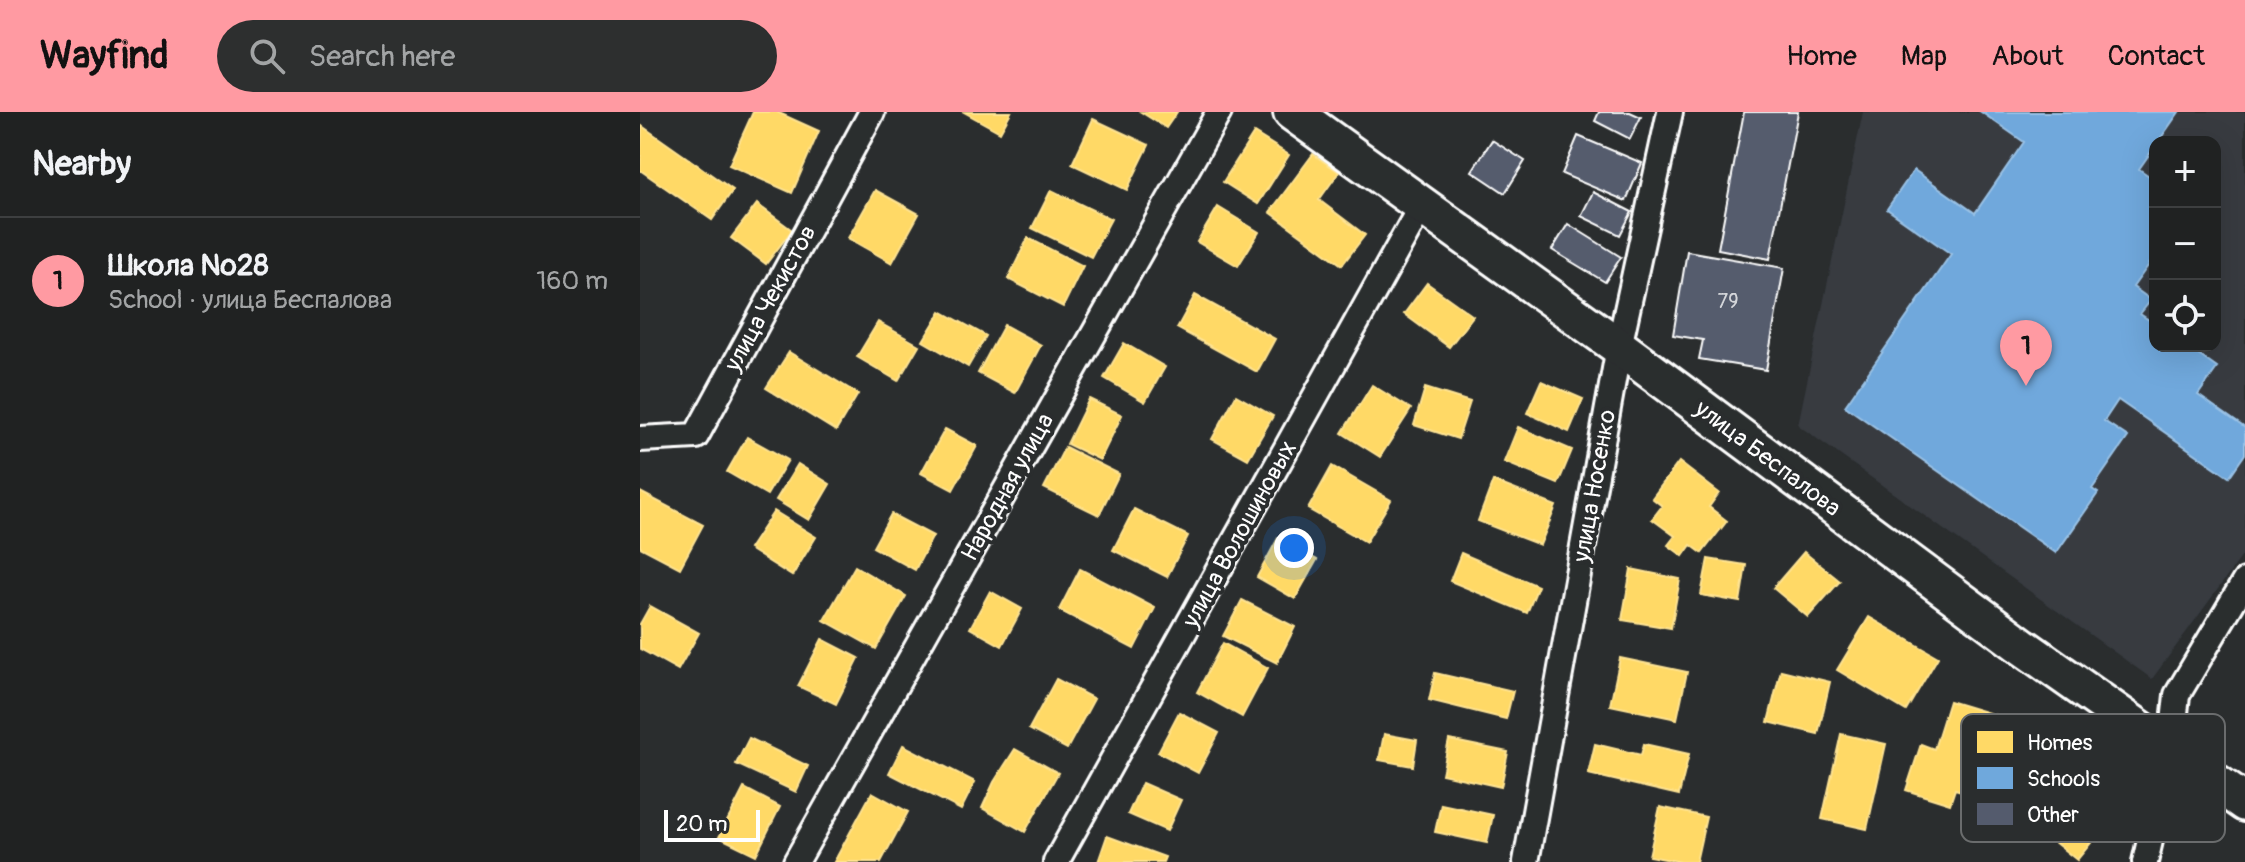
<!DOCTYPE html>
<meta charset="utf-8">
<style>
:root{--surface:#202222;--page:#2d2f2f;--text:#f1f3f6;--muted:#a2a4a5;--line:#3d3f40;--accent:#ff9aa2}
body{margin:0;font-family:Pangolin,sans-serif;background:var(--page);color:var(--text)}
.controls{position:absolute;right:24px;top:24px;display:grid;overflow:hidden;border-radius:16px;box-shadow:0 8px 32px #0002}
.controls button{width:72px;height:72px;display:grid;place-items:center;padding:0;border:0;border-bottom:2px solid var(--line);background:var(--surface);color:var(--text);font:40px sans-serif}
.scale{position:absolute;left:24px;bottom:20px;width:96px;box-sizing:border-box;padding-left:8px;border:4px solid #fff;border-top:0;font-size:22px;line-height:28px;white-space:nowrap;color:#fff;-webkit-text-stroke:6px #2a2d2e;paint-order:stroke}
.you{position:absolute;left:654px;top:436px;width:28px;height:28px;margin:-20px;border:6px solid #fff;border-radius:50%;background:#1a73e8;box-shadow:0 0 0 12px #1a73e833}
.badge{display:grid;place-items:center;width:52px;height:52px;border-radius:50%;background:var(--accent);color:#111;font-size:26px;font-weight:700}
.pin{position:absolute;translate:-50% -66px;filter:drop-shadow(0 2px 4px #0008)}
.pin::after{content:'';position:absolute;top:42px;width:28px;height:24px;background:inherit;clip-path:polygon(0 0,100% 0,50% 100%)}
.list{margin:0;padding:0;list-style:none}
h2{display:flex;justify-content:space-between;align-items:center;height:104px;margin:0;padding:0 32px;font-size:34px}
h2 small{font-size:26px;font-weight:400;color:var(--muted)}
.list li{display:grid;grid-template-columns:52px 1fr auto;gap:24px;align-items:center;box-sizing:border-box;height:128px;padding:0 32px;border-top:2px solid var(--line)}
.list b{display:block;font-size:30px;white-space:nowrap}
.list p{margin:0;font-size:26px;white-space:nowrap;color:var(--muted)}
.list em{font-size:26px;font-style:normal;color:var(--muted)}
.icon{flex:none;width:44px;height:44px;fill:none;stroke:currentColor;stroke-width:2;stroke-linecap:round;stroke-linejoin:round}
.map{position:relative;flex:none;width:1605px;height:750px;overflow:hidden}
header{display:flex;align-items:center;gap:48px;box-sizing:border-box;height:112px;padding:0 40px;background:var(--accent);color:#111}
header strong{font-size:38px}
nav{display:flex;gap:44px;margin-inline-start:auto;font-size:28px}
.search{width:560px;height:72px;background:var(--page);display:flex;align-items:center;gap:20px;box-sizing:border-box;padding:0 28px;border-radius:44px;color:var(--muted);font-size:30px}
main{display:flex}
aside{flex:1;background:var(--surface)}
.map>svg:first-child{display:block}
.built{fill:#373b41;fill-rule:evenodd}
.homes{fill:#ffd966;stroke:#ffe494;stroke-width:2}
.schools{fill:#6fa8dc;stroke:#9ac2e6;stroke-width:2}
.building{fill:#545b6d;stroke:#fff;stroke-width:2}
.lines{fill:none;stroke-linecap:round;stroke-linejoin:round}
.minor-casing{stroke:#fff;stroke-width:30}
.secondary-casing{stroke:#fff;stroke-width:42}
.minor{stroke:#2a2d2e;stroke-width:24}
.secondary{stroke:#2a2d2e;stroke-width:36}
.labels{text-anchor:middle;stroke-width:8;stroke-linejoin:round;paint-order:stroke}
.number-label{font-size:20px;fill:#d4d6da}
.street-label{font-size:24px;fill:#fff;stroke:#2a2d2e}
.key{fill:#2a2d2e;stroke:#6a6c6d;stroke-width:2}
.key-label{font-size:22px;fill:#fff}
</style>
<header>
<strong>Wayfind</strong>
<div class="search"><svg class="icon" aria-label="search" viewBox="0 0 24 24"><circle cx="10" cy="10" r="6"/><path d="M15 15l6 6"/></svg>Search here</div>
<nav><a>Home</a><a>Map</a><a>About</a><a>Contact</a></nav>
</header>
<main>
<aside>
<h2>Nearby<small></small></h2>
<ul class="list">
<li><span class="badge">1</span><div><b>Школа №28</b><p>School · улица Беспалова</p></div><em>160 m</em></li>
</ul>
</aside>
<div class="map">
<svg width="1605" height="750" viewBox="0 0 1605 750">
<rect width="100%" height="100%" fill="#2a2d2e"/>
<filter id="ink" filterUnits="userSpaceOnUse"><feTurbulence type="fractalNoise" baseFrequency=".0125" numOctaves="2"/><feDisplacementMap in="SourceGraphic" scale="16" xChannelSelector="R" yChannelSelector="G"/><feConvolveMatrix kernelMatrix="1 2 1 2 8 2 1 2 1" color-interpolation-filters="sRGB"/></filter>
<g filter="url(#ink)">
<path class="built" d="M 1223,0 L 1605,0 L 1605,440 L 1512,567 L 1158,313 ZM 1515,30 L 1575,30 L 1575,234 L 1515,234 Z"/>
<g class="homes">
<path d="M 113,0 L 137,0 L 179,19 L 152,81 L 89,53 Z"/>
<path d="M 324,0 L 371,0 L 360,20 Z"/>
<path d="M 501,0 L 537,0 L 526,16 Z"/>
<path d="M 453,7 L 509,33 L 487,78 L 432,52 Z"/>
<path d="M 2,14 L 93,78 L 72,108 L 0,58 Z"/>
<path d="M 614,21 L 649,43 L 618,92 L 583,70 Z"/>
<path d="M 673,42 L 699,60 L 679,88 L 725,123 L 702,153 L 630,100 Z"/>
<path d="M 235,78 L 279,102 L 252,151 L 208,126 Z"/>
<path d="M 411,78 L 471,107 L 451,145 L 392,116 Z"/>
<path d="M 117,92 L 152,118 L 126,152 L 91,126 Z"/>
<path d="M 578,95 L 619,120 L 598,154 L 557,130 Z"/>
<path d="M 388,126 L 443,154 L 423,195 L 368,167 Z"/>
<path d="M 787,171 L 833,204 L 809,235 L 764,202 Z"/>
<path d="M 555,183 L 635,227 L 617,260 L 537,216 Z"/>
<path d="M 301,199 L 346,224 L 328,255 L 283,229 Z"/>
<path d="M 238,210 L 279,233 L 258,269 L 217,245 Z"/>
<path d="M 364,213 L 401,233 L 375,281 L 338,261 Z"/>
<path d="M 484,231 L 525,255 L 505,290 L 464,266 Z"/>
<path d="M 149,240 L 218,282 L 196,319 L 126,276 Z"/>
<path d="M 901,269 L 943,287 L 929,320 L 887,301 Z"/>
<path d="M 732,273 L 771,297 L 740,345 L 702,321 Z"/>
<path d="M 785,276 L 830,290 L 818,327 L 774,313 Z"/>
<path d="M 596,283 L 633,304 L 608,347 L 572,327 Z"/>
<path d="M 449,287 L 482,303 L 460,348 L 427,332 Z"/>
<path d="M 878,315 L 932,338 L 918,372 L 864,350 Z"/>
<path d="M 305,317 L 337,334 L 313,378 L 281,361 Z"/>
<path d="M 107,325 L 148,348 L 127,383 L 87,360 Z"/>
<path d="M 425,335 L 479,362 L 459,403 L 404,376 Z"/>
<path d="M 1039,350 L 1079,381 L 1069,395 L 1087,409 L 1062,441 L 1051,433 L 1043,444 L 1028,433 L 1035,424 L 1012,407 L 1022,394 L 1012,386 Z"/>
<path d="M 158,352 L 190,372 L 169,408 L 136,388 Z"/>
<path d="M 692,354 L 751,388 L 726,430 L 668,397 Z"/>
<path d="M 853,369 L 916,394 L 900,433 L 838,409 Z"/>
<path d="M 0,380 L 63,413 L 40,456 L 0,435 Z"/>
<path d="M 494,397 L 548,424 L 527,465 L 473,438 Z"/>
<path d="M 134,399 L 176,425 L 152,464 L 109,437 Z"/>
<path d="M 251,402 L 293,424 L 275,458 L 233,435 Z"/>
<path d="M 638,426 L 677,448 L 655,487 L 617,465 Z"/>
<path d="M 1164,440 L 1200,469 L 1168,505 L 1133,476 Z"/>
<path d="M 821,441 L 898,474 L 887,501 L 810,469 Z"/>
<path d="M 1068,447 L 1106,453 L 1100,490 L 1061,483 Z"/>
<path d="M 215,454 L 266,484 L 236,537 L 184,508 Z"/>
<path d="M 440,457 L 515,496 L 494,537 L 419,498 Z"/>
<path d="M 991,457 L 1040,467 L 1031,516 L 982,508 Z"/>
<path d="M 350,479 L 382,497 L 362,534 L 330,516 Z"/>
<path d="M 602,488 L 655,515 L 637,551 L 583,524 Z"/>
<path d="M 10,494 L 59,521 L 38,558 L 0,537 L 0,512 Z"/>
<path d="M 1229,505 L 1298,545 L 1266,599 L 1197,558 Z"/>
<path d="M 182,527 L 219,546 L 196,592 L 158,574 Z"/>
<path d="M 583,531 L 628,556 L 602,605 L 557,580 Z"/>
<path d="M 980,546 L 1047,560 L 1037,607 L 970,593 Z"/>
<path d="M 1141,558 L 1190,570 L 1178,622 L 1128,610 Z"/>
<path d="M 795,561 L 873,579 L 866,607 L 789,588 Z"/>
<path d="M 416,567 L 454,587 L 427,637 L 389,617 Z"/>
<path d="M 1309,589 L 1385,612 L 1360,691 L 1315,677 L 1310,692 L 1266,678 L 1281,632 L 1294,637 Z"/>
<path d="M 539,600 L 579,621 L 558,661 L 518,640 Z"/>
<path d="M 744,622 L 777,628 L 773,654 L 739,648 Z"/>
<path d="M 1201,622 L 1246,632 L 1227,717 L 1182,707 Z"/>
<path d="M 109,626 L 168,654 L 156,680 L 96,652 Z"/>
<path d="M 809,628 L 868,640 L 861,675 L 802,662 Z"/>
<path d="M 955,632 L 1001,643 L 1004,632 L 1049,642 L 1039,683 L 948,662 Z"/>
<path d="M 263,633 L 335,670 L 321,698 L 249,661 Z"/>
<path d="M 375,637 L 418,661 L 385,720 L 342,696 L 354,670 Z"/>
<path d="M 1437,650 L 1469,675 L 1455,693 L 1471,706 L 1437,748 L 1389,710 Z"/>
<path d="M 502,671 L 541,688 L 527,719 L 488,702 Z"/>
<path d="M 104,676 L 140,695 L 116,743 L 79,725 Z"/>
<path d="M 232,680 L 268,700 L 241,750 L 194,750 Z"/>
<path d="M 801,692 L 853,703 L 847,731 L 795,720 Z"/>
<path d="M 1020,695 L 1066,705 L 1056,750 L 1041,750 L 1009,744 Z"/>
<path d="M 467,724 L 525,745 L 523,750 L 458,750 Z"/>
</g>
<path class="schools" d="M 1341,0 L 1539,0 L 1518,30 L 1515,30 L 1515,34 L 1499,57 L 1515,68 L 1515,144 L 1493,175 L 1511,188 L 1500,202 L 1515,212 L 1515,234 L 1546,234 L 1577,256 L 1558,283 L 1605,316 L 1605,342 L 1589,365 L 1478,288 L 1464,309 L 1488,325 L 1452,377 L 1458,381 L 1416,441 L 1205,294 L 1311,142 L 1247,97 L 1274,58 L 1335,101 L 1384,30 Z"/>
<g class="building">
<path d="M 959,0 L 990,0 L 1001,5 L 990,27 L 955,9 Z"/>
<path d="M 1104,0 L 1158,0 L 1130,147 L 1078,137 Z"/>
<path d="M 938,24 L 1002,51 L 986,89 L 922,62 Z"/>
<path d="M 852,28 L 885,49 L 865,81 L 832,59 Z"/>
<path d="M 953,80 L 992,100 L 980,123 L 941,104 Z"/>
<path d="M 928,112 L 981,145 L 965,170 L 912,138 Z"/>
<path d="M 1047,139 L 1144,156 L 1126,258 L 1059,247 L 1063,228 L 1033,223 Z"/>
</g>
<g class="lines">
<g class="minor-casing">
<g id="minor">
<path d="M 0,327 L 56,324 L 232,0"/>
<path d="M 156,750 L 579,0"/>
<path d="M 416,750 L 782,93"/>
<path d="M 886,750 L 979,235 L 1030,0"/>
<path d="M 1505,750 L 1531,638 L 1537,583 L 1605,469"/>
</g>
</g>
<g class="secondary-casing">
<path id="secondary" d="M 652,0 L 979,235 L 1382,534 L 1605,691"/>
</g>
<use href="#minor" class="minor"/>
<use href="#secondary" class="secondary"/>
</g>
</g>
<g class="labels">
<g class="number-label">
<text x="1088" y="196">79</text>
</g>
<g class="street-label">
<text transform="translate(130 186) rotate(-61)" y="8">улица Чекистов</text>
<text transform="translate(1128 346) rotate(37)" y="8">улица Беспалова</text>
<text transform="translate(954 374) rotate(-80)" y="8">улица Носенко</text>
<text transform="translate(367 375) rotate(-61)" y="8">Народная улица</text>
<text transform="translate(599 422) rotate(-61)" y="8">улица Волошиновых</text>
</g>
</g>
<rect x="1321" y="602" width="264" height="128" rx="12" class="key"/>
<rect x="1337" y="619" width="36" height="22" fill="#ffd966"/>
<rect x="1337" y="655" width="36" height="22" fill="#6fa8dc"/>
<rect x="1337" y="691" width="36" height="22" fill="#545b6d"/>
<g class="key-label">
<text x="1387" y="638">Homes</text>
<text x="1387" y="674">Schools</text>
<text x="1387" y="710">Other</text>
</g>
</svg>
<div class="controls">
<button>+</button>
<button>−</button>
<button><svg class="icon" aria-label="locate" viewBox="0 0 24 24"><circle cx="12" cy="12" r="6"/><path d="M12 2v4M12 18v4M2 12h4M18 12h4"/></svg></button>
</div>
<div class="scale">20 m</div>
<div class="you"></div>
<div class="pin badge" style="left:1386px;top:274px">1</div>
</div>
</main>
